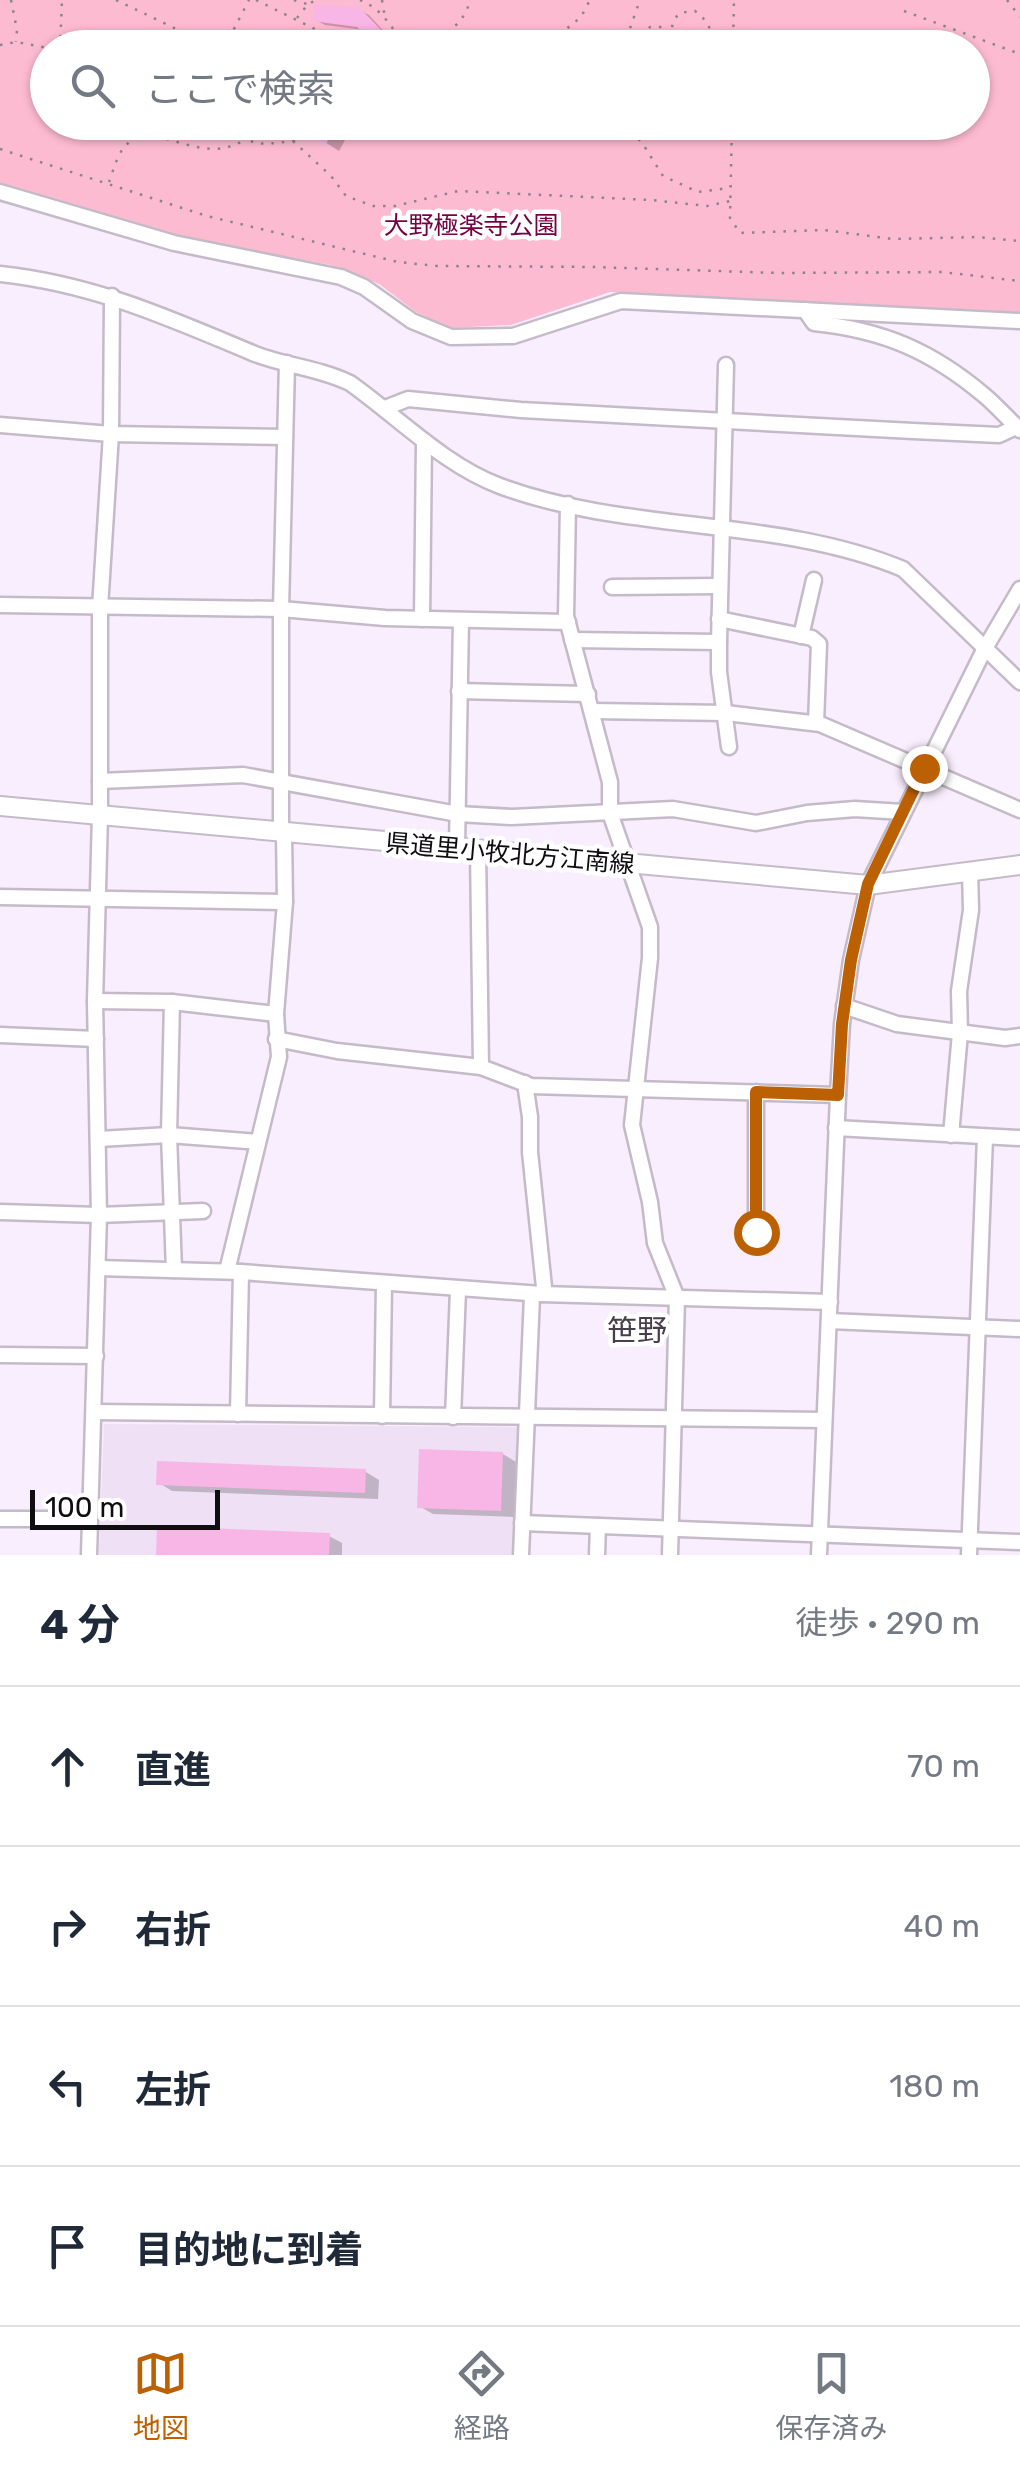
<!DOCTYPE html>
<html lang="ja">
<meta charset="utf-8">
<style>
:root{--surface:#fff;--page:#f2f2f3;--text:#1f2937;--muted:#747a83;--line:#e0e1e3;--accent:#bc6103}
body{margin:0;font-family:Rubik,"Noto Sans JP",sans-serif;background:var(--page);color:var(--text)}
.scale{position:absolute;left:30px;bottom:25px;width:190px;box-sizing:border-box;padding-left:10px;border:5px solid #100d11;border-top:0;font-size:28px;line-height:35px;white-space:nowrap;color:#100d11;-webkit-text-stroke:8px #fff;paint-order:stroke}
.stop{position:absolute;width:30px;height:30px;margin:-22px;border:8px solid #bc6103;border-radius:50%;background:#fff}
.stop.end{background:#bc6103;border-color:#fff;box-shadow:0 2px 10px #0008}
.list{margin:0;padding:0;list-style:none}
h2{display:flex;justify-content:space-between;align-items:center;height:130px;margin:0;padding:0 40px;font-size:42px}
h2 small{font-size:32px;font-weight:400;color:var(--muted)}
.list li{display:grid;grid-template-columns:65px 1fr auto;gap:30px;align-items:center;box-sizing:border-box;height:160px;padding:0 40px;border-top:2px solid var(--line)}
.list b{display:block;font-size:38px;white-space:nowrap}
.list em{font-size:32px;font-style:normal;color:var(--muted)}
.icon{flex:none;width:55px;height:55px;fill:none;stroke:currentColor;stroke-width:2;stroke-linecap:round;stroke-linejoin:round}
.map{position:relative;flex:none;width:1020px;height:1555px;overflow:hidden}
.search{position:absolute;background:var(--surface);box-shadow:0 2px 8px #0004;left:30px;right:30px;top:30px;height:110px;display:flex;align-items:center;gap:25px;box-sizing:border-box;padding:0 35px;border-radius:55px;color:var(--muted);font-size:38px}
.sheet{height:770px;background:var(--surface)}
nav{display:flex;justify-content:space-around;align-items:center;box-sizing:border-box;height:140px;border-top:2px solid var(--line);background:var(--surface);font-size:28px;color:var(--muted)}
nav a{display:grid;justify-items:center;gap:5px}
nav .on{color:var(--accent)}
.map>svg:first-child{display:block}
.built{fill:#efe0f5}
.green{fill:#fdbbd1;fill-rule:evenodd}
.shadow{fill:#0003}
.building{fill:#f7b6e5}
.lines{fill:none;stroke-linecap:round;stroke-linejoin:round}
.minor-casing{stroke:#c5bac8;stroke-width:19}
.major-casing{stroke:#c5bac8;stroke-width:22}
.path{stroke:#8b848e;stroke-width:2.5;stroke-dasharray:2.5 8;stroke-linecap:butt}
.minor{stroke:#fff;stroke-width:14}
.major{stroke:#fff;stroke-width:18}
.route{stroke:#bc6103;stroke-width:12}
.labels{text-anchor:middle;stroke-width:9;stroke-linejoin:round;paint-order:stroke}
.park-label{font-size:25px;fill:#760041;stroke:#fff}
.street-label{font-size:25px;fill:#100d11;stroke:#fff}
.quarter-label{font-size:30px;fill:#483f4b;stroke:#fff}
</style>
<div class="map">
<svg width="1020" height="1555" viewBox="0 0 1020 1555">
<rect width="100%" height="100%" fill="#f9eefd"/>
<path class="built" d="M 104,1424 L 518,1427 L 516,1555 L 99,1555 Z"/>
<path class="green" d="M 0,0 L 1020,0 L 1020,312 L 610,292 L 511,325 L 449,328 L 416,312 L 379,284 L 331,265 L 185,238 L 48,201 L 0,183 ZM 48,48 L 972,48 L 972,122 L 48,122 Z"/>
<g class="shadow">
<path d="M 358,9 L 369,15 L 391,39 L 384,47 L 364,30 L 325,25 L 315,20 Z"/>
<path d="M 293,122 L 355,122 L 339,151 Z"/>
<path d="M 503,1454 L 516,1462 L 514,1517 L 433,1514 L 419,1506 Z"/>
<path d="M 366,1472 L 379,1480 L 378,1499 L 172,1491 L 159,1483 Z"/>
<path d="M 329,1536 L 342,1543 L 342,1555 L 158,1555 Z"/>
</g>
<g class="building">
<path d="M 314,5 L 359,7 L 383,32 L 373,44 L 357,27 L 312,21 Z"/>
<path d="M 919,30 L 934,30 L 934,38 L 941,38 L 941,48 L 919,48 Z"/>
<path d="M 288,122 L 337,122 L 325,146 Z"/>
<path d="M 419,1449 L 503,1452 L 501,1511 L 417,1508 Z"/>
<path d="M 157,1461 L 366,1469 L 365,1493 L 156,1485 Z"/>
<path d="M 157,1526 L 330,1533 L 329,1555 L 156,1555 Z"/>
</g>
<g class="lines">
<g class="minor-casing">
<g id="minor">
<path d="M 0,192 L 174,243 L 341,277 L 364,287 L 412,321 L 451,337 L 513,336 L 621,301 L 1020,321"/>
<path d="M 0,274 C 94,284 169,318 255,354 C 286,366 319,368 350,383 C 398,417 444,465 500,486 C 629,534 775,516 903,569 L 1020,682"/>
<path d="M 805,310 L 814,323 C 883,330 932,351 985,396 C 998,407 1008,419 1020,430"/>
<path d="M 726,365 L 719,642 L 719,672 L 729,747"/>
<path d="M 385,408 L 408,399 L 521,410 L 913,431 L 999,435 L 1016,427"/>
<path d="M 0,425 L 111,434 L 285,437"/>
<path d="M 568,504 L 566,616 L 610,782 L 610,813 L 650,927 L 650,958 L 632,1125 L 650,1202 L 655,1243 L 677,1298 L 670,1555"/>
<path d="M 612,587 L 719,586"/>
<path d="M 0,605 L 281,609 L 385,618 L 568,622"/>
<path d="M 422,619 L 424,441"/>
<path d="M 719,619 L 812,638 L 819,644 L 816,723"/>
<path d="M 801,636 L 814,580"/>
<path d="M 572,640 L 719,642"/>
<path d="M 459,691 L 588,694"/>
<path d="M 592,711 L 726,713 L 820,724 L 1020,810"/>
<path d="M 100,781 L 243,775 L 458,814 L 512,817 L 673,809 L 756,823 L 807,813 L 855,809 L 903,812"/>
<path d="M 281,833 L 281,609 L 287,363"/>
<path d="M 457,847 L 461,620"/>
<path d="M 478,849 L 481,1067"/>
<path d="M 0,897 L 285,902"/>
<path d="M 95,1001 L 172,1002 L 276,1014"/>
<path d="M 172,1002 L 169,1135 L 174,1270"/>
<path d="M 844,1006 L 897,1024 L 1005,1038 L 1020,1036"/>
<path d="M 0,1035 L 96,1039"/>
<path d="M 276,1039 L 337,1051 L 481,1067 L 531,1086 L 838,1095"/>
<path d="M 756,1092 L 756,1231"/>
<path d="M 836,1128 L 1020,1138"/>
<path d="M 951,1135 L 960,1033 L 959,991 L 971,910 L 970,871"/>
<path d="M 99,1139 L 169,1135 L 258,1142"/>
<path d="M 0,1212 L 99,1215 L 203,1211"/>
<path d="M 98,1268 L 241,1272 L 541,1294 L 544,1287 L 530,1152 L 530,1117 L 525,1083"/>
<path d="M 227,1271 L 279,1057 L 276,1014 L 285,902 L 284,833"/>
<path d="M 541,1294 L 830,1302"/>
<path d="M 829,1321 L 1020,1329"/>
<path d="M 0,1355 L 96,1356"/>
<path d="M 94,1412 L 824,1420"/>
<path d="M 238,1414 L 241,1272"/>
<path d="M 382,1416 L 384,1284"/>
<path d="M 453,1417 L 458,1290"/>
<path d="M 0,1519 L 90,1519"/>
<path d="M 522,1523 L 1020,1542"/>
<path d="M 89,1555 L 99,1215 L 95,1001 L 100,815 L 100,608 L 111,434 L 112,296"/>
<path d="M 521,1555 L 532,1296"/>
<path d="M 597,1555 L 598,1526"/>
<path d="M 819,1555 L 838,1095 L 842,1024 L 851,960 L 868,885 L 984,650 L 1020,589"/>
<path d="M 969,1555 L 985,1137"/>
</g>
</g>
<g class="major-casing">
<path id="major" d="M 0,806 L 868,885 L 1020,865"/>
</g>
<g class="path">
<path d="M 11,0 L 17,30 L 16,42"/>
<path d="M 116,0 L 216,48"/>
<path d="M 256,0 L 325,34 L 333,48"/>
<path d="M 294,0 L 307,4"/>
<path d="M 360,0 C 381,8 394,29 405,48"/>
<path d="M 382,0 L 385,18"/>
<path d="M 1007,0 L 1020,17"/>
<path d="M 904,11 L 1020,54"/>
<path d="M 297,18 L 308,4 L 317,0"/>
<path d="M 396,33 C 428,46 462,34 470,0"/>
<path d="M 0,45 L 16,42 L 48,48"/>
<path d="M 60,48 L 62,0"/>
<path d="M 224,48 L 249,0"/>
<path d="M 543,48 L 581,17 L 590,0"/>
<path d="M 623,48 L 640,0"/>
<path d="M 646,48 L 645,34 L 650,27 L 669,27"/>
<path d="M 672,48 C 669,34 671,24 679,13 L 695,11 C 708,21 713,30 712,48"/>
<path d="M 733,48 L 734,0"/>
<path d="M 226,122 C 252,148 257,145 293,141 L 307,122"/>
<path d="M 612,122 L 641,141 L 663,176 L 698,192 L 729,188"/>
<path d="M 732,122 L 730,218 L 740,233 L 824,230 L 893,239 L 978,237 L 1020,241"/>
<path d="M 293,141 L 331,176 L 346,196 L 373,206 L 395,206 L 458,191 L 651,200 L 707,206 L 730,201"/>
<path d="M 0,149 L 207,216 L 398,262 L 437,266 L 594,267 L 779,273 L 942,272 L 1020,281"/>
<path d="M 109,182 C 114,169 118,149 131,141 C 160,122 202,167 244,140"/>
</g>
<use href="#minor" class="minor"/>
<use href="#major" class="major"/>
</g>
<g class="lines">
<path class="route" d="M 756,1232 L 756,1092 L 838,1095 L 842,1024 L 851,960 L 868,884 L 924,768"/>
</g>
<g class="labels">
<g class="park-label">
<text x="471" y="234">大野極楽寺公園</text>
</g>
<g class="street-label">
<text transform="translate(510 853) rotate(5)" y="9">県道里小牧北方江南線</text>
</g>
<g class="quarter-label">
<text x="637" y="1341">笹野</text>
</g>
</g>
</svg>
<div class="scale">100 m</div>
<div class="stop" style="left:756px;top:1232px"></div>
<div class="stop end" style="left:924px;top:768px"></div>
<div class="search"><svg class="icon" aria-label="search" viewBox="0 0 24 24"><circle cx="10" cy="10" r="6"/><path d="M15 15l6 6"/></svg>ここで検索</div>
</div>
<section class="sheet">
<h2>4 分<small>徒歩 · 290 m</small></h2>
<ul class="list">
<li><svg class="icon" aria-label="ahead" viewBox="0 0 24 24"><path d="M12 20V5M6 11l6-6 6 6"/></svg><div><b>直進</b></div><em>70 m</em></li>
<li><svg class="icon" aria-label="right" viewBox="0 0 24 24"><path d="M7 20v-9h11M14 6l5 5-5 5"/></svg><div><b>右折</b></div><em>40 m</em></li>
<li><svg class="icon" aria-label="left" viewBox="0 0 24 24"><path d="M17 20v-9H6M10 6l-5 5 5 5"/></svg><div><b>左折</b></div><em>180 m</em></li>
<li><svg class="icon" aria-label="arrive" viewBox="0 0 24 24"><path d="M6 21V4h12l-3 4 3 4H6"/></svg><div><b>目的地に到着</b></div></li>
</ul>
</section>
<nav>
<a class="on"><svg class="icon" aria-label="map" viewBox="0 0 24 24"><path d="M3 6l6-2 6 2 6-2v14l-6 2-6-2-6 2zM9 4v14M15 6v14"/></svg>地図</a>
<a><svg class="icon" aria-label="directions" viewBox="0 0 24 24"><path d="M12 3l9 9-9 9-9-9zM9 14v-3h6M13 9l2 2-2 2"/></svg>経路</a>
<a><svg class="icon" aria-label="saved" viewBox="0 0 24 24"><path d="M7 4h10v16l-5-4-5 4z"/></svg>保存済み</a>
</nav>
